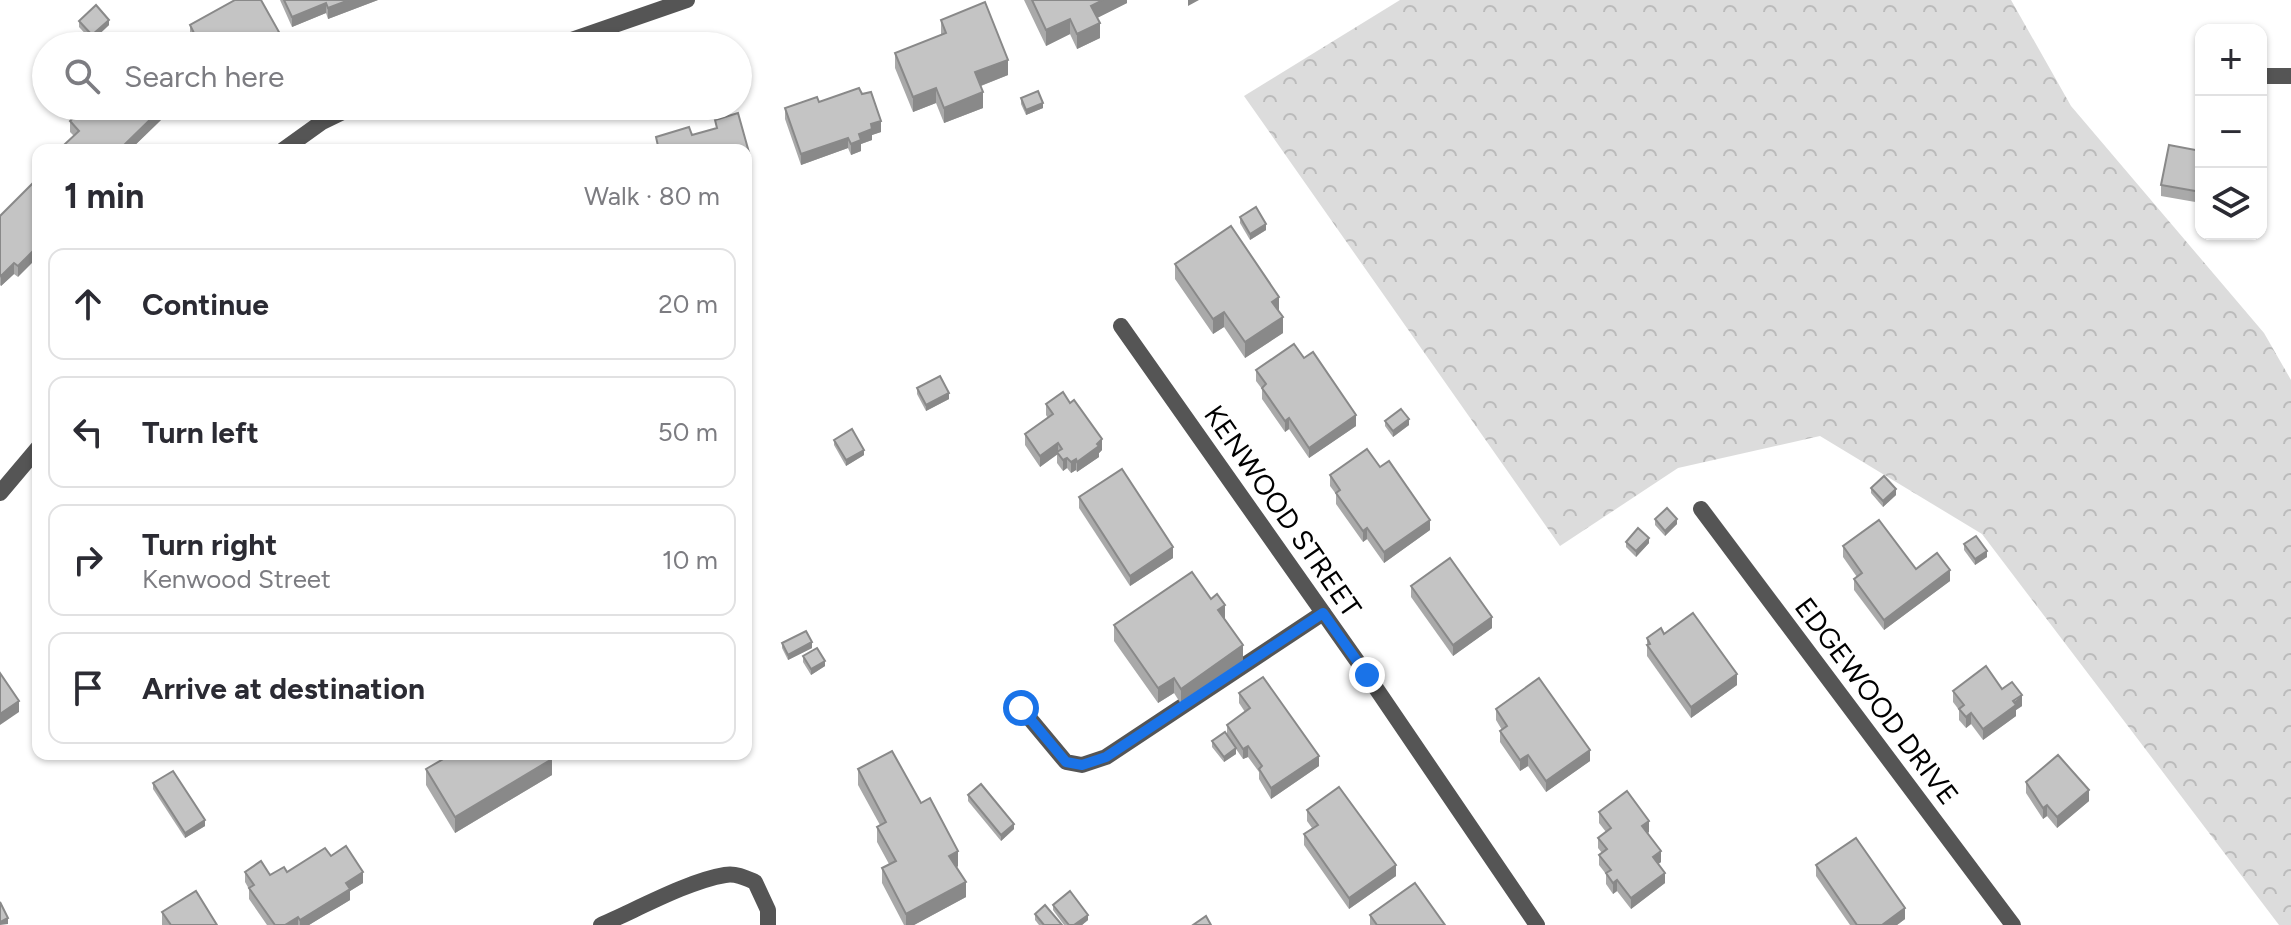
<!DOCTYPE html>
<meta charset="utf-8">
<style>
:root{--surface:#fff;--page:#f7f7f7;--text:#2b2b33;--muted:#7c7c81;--line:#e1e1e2}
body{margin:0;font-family:Figtree,sans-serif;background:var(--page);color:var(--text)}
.controls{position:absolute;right:24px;top:24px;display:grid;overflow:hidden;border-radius:16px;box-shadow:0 2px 6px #0004}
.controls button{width:72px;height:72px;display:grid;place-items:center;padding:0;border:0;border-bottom:2px solid var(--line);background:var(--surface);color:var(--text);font:40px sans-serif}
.stop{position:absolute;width:24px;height:24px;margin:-18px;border:6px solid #1a73e8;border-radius:50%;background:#fff}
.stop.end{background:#1a73e8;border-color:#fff;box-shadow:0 2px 8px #0008}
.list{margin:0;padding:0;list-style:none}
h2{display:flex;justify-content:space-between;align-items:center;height:104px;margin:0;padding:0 32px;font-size:34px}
h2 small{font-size:26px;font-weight:400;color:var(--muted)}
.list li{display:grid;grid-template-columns:52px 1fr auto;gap:24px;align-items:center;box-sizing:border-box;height:112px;margin:0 16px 16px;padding:0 16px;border:2px solid var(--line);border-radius:16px}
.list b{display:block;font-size:30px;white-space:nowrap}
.list p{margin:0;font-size:26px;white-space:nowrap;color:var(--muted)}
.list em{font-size:26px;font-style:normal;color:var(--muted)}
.icon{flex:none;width:44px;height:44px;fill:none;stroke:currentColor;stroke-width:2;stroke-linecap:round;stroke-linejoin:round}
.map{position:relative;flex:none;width:2291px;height:925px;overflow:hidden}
.search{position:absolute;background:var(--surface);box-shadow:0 2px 6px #0004;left:32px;top:32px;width:720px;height:88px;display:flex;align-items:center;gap:20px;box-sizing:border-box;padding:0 28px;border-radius:44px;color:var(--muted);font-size:30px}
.panel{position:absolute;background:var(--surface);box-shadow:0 2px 6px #0004;left:32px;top:144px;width:720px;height:616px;border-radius:16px}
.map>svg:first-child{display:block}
.forest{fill:url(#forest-crowns)}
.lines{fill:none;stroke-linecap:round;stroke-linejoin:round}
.service{stroke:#555;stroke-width:16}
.minor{stroke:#555;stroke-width:16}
.wall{fill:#a9a9a9}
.shaded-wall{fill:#898989}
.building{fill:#c4c4c4;stroke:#898989;stroke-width:2}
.route{stroke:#1a73e8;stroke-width:10}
.labels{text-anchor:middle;stroke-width:6;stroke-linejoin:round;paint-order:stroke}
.street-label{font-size:28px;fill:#000;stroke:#fff}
</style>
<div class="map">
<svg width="2291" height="925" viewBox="0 0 2291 925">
<defs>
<pattern id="forest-crowns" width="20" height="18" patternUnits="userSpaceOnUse" patternTransform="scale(2)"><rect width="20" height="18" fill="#dcdcdc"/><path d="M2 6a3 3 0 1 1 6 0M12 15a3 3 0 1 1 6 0" fill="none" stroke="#bbb"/></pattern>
</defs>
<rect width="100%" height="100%" fill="#fff"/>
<path class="forest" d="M 1400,0 L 2011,0 L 2071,106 L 2264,333 L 2291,380 L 2291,925 L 2279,925 L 1982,534 L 1820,436 L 1678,468 L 1560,546 L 1244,96 Z"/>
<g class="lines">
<path class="service" d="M 1021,708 L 1066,762 L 1082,765 L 1106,757 L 1323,613"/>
<g class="minor">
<path d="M 554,46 L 687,0"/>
<path d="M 2261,76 L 2291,76"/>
<path d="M 283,150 L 322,122 L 355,106"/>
<path d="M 1121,326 L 1367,675 L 1537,925"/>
<path d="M 0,493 L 38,448"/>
<path d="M 1701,509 L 2013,925"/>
<path d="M 601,925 C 636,910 688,881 725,875 C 736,873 746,878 755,882 L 768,910 L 768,925"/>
</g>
</g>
<g class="wall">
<path d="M 280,0 L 378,0 L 328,19 L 326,13 L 292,27 Z"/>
<path d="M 1024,0 L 1127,0 L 1127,3 L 1097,18 L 1100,38 L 1077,49 L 1070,34 L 1046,46 Z"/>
<path d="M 941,20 L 1008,75 L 981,86 L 983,108 L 944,123 L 936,103 L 913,112 L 895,68 L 895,53 L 941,35 Z"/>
<path d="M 79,21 L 109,25 L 92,41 L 79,27 Z"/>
<path d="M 190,25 L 279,43 L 190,37 Z"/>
<path d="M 862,94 L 881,132 L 872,135 L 872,140 L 861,144 L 861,151 L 851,155 L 848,148 L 801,165 L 785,119 L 785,108 Z"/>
<path d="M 1021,98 L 1043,108 L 1026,115 L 1021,104 Z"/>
<path d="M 163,118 L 130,150 L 65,150 L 65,144 L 74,136 L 70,132 L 70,121 Z"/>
<path d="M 2201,151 L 2201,203 L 2161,196 L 2161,185 Z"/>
<path d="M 35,181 L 18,277 L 14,274 L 1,286 L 0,285 L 0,216 Z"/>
<path d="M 1240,217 L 1266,230 L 1250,240 L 1240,223 Z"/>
<path d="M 1175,264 L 1279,312 L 1283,333 L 1245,358 L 1224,327 L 1213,334 L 1175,279 Z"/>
<path d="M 1304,358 L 1356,426 L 1309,458 L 1289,429 L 1285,432 L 1262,399 L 1262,389 L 1256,381 L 1256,370 Z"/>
<path d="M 917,388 L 949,399 L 926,411 L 917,394 Z"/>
<path d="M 1046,404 L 1102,450 L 1099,453 L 1099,457 L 1077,472 L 1076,470 L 1071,473 L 1067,468 L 1063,471 L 1057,463 L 1057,454 L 1040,467 L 1025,445 L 1025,434 L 1048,418 L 1046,415 Z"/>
<path d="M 1385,421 L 1409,425 L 1393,437 L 1385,426 Z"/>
<path d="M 834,440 L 864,455 L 846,466 L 834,445 Z"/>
<path d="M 1380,467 L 1430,530 L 1384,563 L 1367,539 L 1363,542 L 1336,504 L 1336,494 L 1330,486 L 1330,475 Z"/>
<path d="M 1871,488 L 1896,495 L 1883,507 L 1871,493 Z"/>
<path d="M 1079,497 L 1173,558 L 1130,586 L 1079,508 Z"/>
<path d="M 1655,519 L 1677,524 L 1665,536 L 1655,525 Z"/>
<path d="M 1626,542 L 1649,543 L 1636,557 L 1626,547 Z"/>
<path d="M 1964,544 L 1987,557 L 1975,565 L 1964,550 Z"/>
<path d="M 1843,546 L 1916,569 L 1950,581 L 1884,630 L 1854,590 L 1854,579 L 1857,577 L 1843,557 Z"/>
<path d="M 1411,586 L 1492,628 L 1453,656 L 1411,597 Z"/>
<path d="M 1225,620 L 1243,661 L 1181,704 L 1174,693 L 1158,703 L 1114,641 L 1114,625 Z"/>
<path d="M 38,627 L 38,647 L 36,644 L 36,629 Z"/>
<path d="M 1647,638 L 1737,685 L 1691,718 L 1647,656 Z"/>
<path d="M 782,643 L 812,648 L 788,660 L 782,648 Z"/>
<path d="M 803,656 L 825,666 L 811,675 L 803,662 Z"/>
<path d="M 2002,689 L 2022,706 L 2016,710 L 2016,716 L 1983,740 L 1971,724 L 1966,728 L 1959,720 L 1959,710 L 1953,702 L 1953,691 Z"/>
<path d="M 1239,693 L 1319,766 L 1271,799 L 1259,779 L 1259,772 L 1248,757 L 1243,759 L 1236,749 L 1236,754 L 1224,762 L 1212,747 L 1212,741 L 1227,735 L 1227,725 L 1245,712 L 1239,703 Z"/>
<path d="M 1496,709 L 1590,761 L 1546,792 L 1528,766 L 1520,771 L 1500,742 L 1500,731 L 1502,730 L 1496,720 Z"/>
<path d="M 426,769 L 552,775 L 455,833 L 426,785 Z"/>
<path d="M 858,769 L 921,803 L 958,866 L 957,868 L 966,897 L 914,925 L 904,925 L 882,883 L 882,868 L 889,864 L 877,842 L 877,827 L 880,825 L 858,785 Z"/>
<path d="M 2026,782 L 2089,801 L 2057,828 L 2047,816 L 2043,819 L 2026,793 Z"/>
<path d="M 153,783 L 205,826 L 185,838 L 153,789 Z"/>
<path d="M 968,795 L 1014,829 L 1001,841 L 968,801 Z"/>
<path d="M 1307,810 L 1396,876 L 1349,909 L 1304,845 L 1304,834 L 1312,828 L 1307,821 Z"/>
<path d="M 1599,812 L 1649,832 L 1648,833 L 1661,862 L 1658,864 L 1665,883 L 1631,909 L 1617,891 L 1613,894 L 1606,884 L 1606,874 L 1599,865 L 1599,855 L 1602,853 L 1598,848 L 1598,838 L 1606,832 L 1599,823 Z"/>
<path d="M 331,856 L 363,883 L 350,891 L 350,900 L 309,925 L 267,925 L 249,899 L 249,889 L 245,882 L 245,872 L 270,875 L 287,872 Z"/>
<path d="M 1816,865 L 1905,919 L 1897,925 L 1850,925 L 1816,876 Z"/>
<path d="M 1053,905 L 1088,920 L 1082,925 L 1064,925 L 1053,910 Z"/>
<path d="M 162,912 L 217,925 L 162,925 Z"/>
<path d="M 1035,914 L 1062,925 L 1039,925 L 1035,920 Z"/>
<path d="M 1370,915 L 1445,925 L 1370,925 Z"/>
</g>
<g class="shaded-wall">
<path d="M 349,0 L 378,0 L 328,19 L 328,8 Z"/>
<path d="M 1103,0 L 1127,0 L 1127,3 L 1091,21 L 1091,6 Z"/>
<path d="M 1188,0 L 1199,0 L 1188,6 Z"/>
<path d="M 326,3 L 326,13 L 292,27 L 292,17 Z"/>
<path d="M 1070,19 L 1070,34 L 1046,46 L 1046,30 Z"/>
<path d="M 109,20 L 109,25 L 92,41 L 92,35 Z"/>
<path d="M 1100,23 L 1100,38 L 1077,49 L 1077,34 Z"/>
<path d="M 279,32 L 279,43 L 274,46 L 254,46 Z"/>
<path d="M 1008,60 L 1008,75 L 975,88 L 975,72 Z"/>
<path d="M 936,88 L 936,103 L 913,112 L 913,97 Z"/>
<path d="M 983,92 L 983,108 L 944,123 L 944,108 Z"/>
<path d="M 1043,103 L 1043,108 L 1026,115 L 1026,110 Z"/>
<path d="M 163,107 L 163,118 L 130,150 L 119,150 Z"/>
<path d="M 881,121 L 881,132 L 872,135 L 872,140 L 861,144 L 861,151 L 851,155 L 851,144 L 859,134 L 871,124 Z"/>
<path d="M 848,138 L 848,148 L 801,165 L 801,154 Z"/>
<path d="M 750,156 L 750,167 L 746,168 L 746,157 Z"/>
<path d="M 1266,224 L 1266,230 L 1250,240 L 1250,234 Z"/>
<path d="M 38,246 L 38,257 L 18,277 L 18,266 Z"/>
<path d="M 14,263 L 14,274 L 1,286 L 1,276 Z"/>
<path d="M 1279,297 L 1279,312 L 1272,302 Z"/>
<path d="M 1224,312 L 1224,327 L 1213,334 L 1213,319 Z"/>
<path d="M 1283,317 L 1283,333 L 1245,358 L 1245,342 Z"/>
<path d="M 949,393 L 949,399 L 926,411 L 926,405 Z"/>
<path d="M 1356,415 L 1356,426 L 1309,458 L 1309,448 Z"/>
<path d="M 1289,418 L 1289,429 L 1285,432 L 1285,421 Z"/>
<path d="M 1409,419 L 1409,425 L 1393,437 L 1393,431 Z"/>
<path d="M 1102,439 L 1102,450 L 1099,453 L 1099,457 L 1077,472 L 1077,462 Z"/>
<path d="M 1058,443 L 1058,454 L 1040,467 L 1040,456 Z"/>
<path d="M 864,450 L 864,455 L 846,466 L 846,460 Z"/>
<path d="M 1067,458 L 1067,468 L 1063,471 L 1063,460 Z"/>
<path d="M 1076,459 L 1076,470 L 1071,473 L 1071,462 Z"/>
<path d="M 1896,489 L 1896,495 L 1883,507 L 1883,501 Z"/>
<path d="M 1677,519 L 1677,524 L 1665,536 L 1665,531 Z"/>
<path d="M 1430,520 L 1430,530 L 1384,563 L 1384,552 Z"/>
<path d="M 1367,528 L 1367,539 L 1363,542 L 1363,531 Z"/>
<path d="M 1649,538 L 1649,543 L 1636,557 L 1636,551 Z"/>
<path d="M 1173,547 L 1173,558 L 1130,586 L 1130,576 Z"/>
<path d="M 1987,551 L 1987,557 L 1975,565 L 1975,559 Z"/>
<path d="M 1950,570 L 1950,581 L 1884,630 L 1884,620 Z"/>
<path d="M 1225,605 L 1225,620 L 1218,610 Z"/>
<path d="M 1492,617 L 1492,628 L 1453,656 L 1453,645 Z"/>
<path d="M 812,642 L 812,648 L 788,660 L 788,655 Z"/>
<path d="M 1243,645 L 1243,661 L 1181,704 L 1181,689 Z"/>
<path d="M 825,661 L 825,666 L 811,675 L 811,669 Z"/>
<path d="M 1737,674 L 1737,685 L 1691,718 L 1691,707 Z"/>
<path d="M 1174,678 L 1174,693 L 1158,703 L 1158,688 Z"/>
<path d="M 2022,695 L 2022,706 L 2016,710 L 2016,716 L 1983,740 L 1983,729 Z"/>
<path d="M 19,701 L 19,712 L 0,725 L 0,714 Z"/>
<path d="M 1971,713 L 1971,724 L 1966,728 L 1966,717 Z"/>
<path d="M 1248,746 L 1248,757 L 1243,759 L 1243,749 Z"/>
<path d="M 1236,748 L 1236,754 L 1224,762 L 1224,757 Z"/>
<path d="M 1590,750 L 1590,761 L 1546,792 L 1546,781 Z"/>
<path d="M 1528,755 L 1528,766 L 1520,771 L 1520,760 Z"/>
<path d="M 1319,756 L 1319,766 L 1271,799 L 1271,788 Z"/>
<path d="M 552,759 L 552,775 L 455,833 L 455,817 Z"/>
<path d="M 2089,790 L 2089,801 L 2057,828 L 2057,817 Z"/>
<path d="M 2047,805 L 2047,816 L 2043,819 L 2043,808 Z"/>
<path d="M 205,820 L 205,826 L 185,838 L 185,833 Z"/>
<path d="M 1649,821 L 1649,832 L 1642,837 L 1642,826 Z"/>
<path d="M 1014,824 L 1014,829 L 1001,841 L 1001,835 Z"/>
<path d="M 958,851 L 958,866 L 949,872 L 949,856 Z"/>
<path d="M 1661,851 L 1661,862 L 1653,868 L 1653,857 Z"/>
<path d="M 1396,865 L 1396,876 L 1349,909 L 1349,898 Z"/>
<path d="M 363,872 L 363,883 L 350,891 L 350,900 L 309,925 L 300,925 L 300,920 L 346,883 Z"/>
<path d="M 1665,873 L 1665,883 L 1631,909 L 1631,898 Z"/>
<path d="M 1617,880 L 1617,891 L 1613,894 L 1613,883 Z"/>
<path d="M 966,882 L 966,897 L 914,925 L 906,925 L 906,914 Z"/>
<path d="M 1905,908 L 1905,919 L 1897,925 L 1882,925 Z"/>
<path d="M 1088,915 L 1088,920 L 1082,925 L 1074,925 Z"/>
<path d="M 298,917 L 298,925 L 285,925 Z"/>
<path d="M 8,918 L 8,924 L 0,925 L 0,922 Z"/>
</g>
<g class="building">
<path d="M 235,0 L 261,0 L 279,32 L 254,46 L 175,46 L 195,35 L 190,25 Z"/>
<path d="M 284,0 L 349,0 L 328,8 L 326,3 L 292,17 Z"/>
<path d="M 1032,0 L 1103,0 L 1091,6 L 1100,23 L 1077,34 L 1070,19 L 1046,30 Z"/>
<path d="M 985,2 L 1008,60 L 975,72 L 983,92 L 944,108 L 936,88 L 913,97 L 895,53 L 946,33 L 941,20 Z"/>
<path d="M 96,5 L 109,20 L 92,35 L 79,21 Z"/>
<path d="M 859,88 L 862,94 L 871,92 L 881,121 L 871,124 L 872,129 L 859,134 L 861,140 L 851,144 L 848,138 L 801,154 L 785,108 L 817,97 L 819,102 Z"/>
<path d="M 1038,91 L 1043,103 L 1026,110 L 1021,98 Z"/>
<path d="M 86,106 L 162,106 L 163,107 L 119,150 L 71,150 L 65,144 L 79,131 L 70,121 Z"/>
<path d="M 738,113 L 750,156 L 746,157 L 746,150 L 646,150 L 658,146 L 656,137 L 689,127 L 692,135 L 717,128 L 715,120 Z"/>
<path d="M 2169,145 L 2201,151 L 2201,192 L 2161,185 Z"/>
<path d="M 35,181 L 38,184 L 38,246 L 18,266 L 14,263 L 1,276 L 0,274 L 0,216 Z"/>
<path d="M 1256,207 L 1266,224 L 1250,234 L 1240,217 Z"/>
<path d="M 1231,226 L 1279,297 L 1272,302 L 1283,317 L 1245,342 L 1224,312 L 1213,319 L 1175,264 Z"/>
<path d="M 1294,344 L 1304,358 L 1313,352 L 1356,415 L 1309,448 L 1289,418 L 1285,421 L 1262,388 L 1266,384 L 1256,370 Z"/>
<path d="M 940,376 L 949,393 L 926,405 L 917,388 Z"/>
<path d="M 1063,392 L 1070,403 L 1074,400 L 1102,439 L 1097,444 L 1099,446 L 1077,462 L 1076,459 L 1071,462 L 1067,458 L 1063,460 L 1057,452 L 1062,449 L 1058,443 L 1040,456 L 1025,434 L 1053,414 L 1046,404 Z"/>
<path d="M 1401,409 L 1409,419 L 1393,431 L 1385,421 Z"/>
<path d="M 852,429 L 864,450 L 846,460 L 834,440 Z"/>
<path d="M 1367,449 L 1380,467 L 1389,461 L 1430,520 L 1384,552 L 1367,528 L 1363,531 L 1336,493 L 1340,490 L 1330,475 Z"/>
<path d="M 1122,469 L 1173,547 L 1130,576 L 1079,497 Z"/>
<path d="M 1884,476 L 1896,489 L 1883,501 L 1871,488 Z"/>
<path d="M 1667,508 L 1677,519 L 1665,531 L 1655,519 Z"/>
<path d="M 1879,520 L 1916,569 L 1937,553 L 1950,570 L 1884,620 L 1854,579 L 1862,573 L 1843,546 Z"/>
<path d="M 1638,528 L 1649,538 L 1636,551 L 1626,542 Z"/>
<path d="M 1976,536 L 1987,551 L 1975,559 L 1964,544 Z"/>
<path d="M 1450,558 L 1492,617 L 1453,645 L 1411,586 Z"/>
<path d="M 1192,572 L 1211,599 L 1217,594 L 1225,605 L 1218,610 L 1243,645 L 1181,689 L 1174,678 L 1158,688 L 1114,625 Z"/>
<path d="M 1693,613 L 1737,674 L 1691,707 L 1647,645 L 1650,644 L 1647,638 L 1661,628 L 1664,634 Z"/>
<path d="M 806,631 L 812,642 L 788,655 L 782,643 Z"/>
<path d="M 817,648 L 825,661 L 811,669 L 803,656 Z"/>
<path d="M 1986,666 L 2002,689 L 2012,682 L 2022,695 L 2013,701 L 2016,705 L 1983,729 L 1971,713 L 1966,717 L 1959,709 L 1964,705 L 1953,691 Z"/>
<path d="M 0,673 L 19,701 L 0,714 Z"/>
<path d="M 1263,677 L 1319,756 L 1271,788 L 1259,769 L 1262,766 L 1248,746 L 1243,749 L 1227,725 L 1250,708 L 1239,693 Z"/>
<path d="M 1539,678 L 1590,750 L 1546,781 L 1528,755 L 1520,760 L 1500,731 L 1507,726 L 1496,709 Z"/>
<path d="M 1225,732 L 1236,748 L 1224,757 L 1212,741 Z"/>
<path d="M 892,751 L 921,803 L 930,798 L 958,851 L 949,856 L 966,882 L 906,914 L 882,868 L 896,861 L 877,827 L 886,822 L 858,769 Z"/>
<path d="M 452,754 L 549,754 L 552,759 L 455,817 L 426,769 Z"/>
<path d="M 2058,755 L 2089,790 L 2057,817 L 2047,805 L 2043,808 L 2026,782 Z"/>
<path d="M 173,771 L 205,820 L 185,833 L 153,783 Z"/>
<path d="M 981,784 L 1014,824 L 1001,835 L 968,795 Z"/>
<path d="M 1339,787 L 1396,865 L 1349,898 L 1304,834 L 1318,825 L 1307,810 Z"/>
<path d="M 1627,791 L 1649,821 L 1642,826 L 1661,851 L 1653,857 L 1665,873 L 1631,898 L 1617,880 L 1613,883 L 1606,873 L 1611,870 L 1599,855 L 1607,849 L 1598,838 L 1611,828 L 1599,812 Z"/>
<path d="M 1856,838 L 1905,908 L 1882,925 L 1857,925 L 1816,865 Z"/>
<path d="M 346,846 L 363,872 L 346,883 L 350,889 L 300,920 L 298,917 L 285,925 L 275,925 L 249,888 L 254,885 L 245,872 L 261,861 L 270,875 L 284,867 L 287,872 L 325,848 L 331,856 Z"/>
<path d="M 1415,883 L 1445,925 L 1377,925 L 1370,915 Z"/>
<path d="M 196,891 L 217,925 L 171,925 L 162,912 Z"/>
<path d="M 1070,891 L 1088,915 L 1074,925 L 1069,925 L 1053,905 Z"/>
<path d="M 0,902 L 8,918 L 0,922 Z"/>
<path d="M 1045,905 L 1062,925 L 1044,925 L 1035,914 Z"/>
<path d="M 1206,916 L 1211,925 L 1193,925 Z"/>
</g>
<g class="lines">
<path class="route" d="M 1021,708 L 1066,762 L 1082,765 L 1106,757 L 1323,613 L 1367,675"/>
</g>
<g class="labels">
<g class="street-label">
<text transform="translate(1283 511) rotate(55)" y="10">KENWOOD STREET</text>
<text transform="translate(1877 701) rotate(53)" y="10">EDGEWOOD DRIVE</text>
</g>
</g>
</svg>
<div class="controls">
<button>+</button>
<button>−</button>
<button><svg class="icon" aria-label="layers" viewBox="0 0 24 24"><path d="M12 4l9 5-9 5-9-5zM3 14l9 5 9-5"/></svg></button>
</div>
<div class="stop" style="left:1021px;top:708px"></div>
<div class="stop end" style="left:1367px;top:675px"></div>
<div class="search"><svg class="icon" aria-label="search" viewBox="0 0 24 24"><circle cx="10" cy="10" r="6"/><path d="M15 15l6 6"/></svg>Search here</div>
<section class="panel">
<h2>1 min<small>Walk · 80 m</small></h2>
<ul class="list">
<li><svg class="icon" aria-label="ahead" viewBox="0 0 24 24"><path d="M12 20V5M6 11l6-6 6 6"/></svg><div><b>Continue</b></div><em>20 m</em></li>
<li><svg class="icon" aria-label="left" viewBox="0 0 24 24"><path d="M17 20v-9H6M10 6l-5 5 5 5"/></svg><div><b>Turn left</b></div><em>50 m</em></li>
<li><svg class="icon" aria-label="right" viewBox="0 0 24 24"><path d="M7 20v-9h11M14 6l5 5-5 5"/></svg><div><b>Turn right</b><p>Kenwood Street</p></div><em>10 m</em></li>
<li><svg class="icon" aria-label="arrive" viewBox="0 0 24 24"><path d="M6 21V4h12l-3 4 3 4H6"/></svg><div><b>Arrive at destination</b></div></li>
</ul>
</section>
</div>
